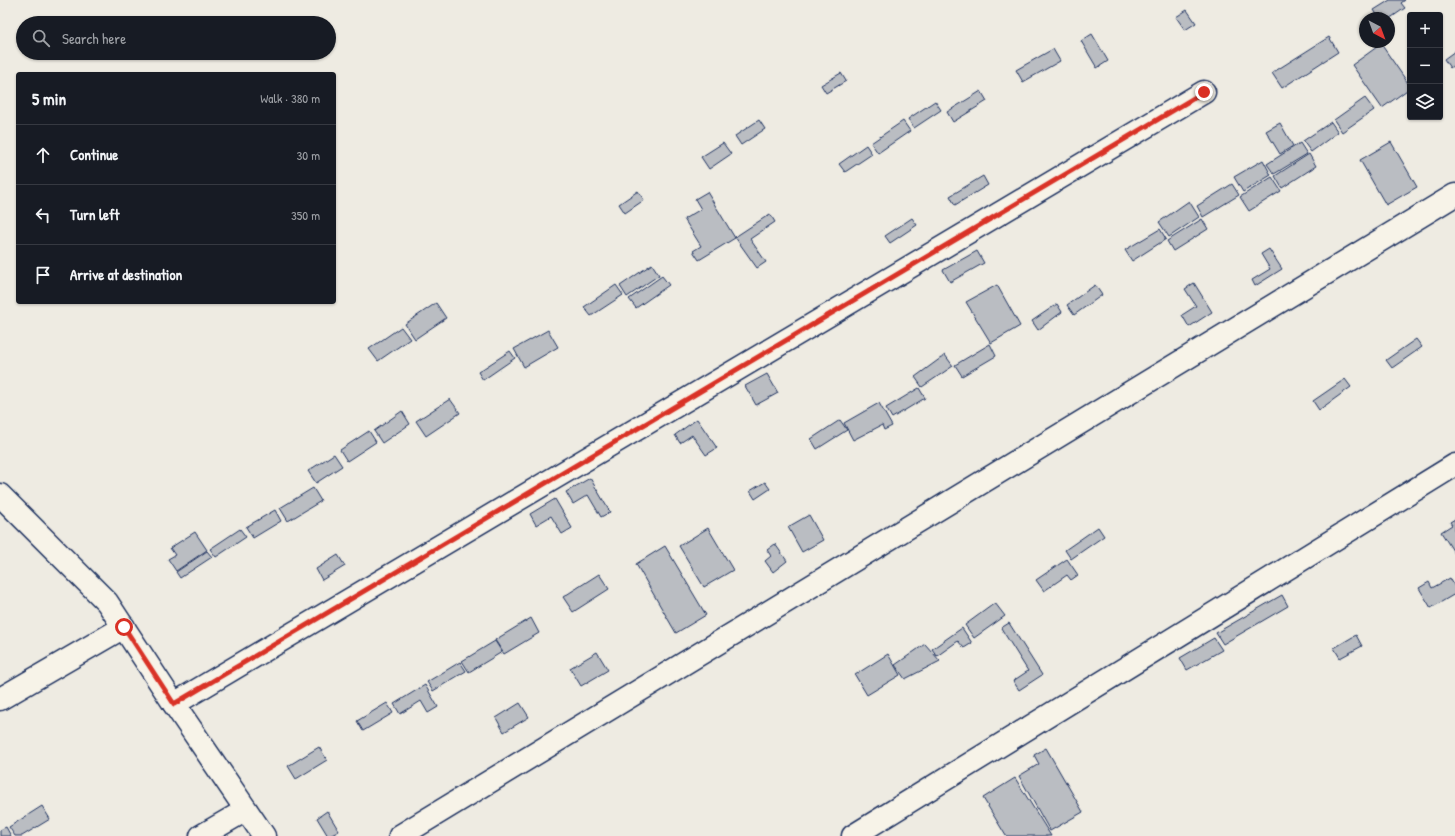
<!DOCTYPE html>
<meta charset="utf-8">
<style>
:root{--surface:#171b24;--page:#242831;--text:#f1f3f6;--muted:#9ea1a6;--line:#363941}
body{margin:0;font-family:"Patrick Hand",sans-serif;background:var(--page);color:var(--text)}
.controls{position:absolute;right:12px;top:12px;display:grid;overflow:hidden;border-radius:4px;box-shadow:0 1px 3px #0004}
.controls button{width:36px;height:36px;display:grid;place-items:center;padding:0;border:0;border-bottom:1px solid var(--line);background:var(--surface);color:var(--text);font:20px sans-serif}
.compass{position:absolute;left:1359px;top:12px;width:36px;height:36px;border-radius:50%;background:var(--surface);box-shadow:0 1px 3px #0004;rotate:139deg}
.stop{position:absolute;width:12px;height:12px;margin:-9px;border:3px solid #d93025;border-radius:50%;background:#fff}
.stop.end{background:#d93025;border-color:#fff;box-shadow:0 1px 4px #0008}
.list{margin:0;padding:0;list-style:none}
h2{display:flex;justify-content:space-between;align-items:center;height:52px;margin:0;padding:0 16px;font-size:17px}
h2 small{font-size:13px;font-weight:400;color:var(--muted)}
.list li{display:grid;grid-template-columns:26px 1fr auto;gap:12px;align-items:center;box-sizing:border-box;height:60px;padding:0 16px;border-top:1px solid var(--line)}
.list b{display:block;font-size:15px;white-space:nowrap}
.list em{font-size:13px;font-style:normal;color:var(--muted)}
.icon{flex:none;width:22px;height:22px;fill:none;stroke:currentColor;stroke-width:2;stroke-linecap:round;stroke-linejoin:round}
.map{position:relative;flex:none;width:1455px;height:836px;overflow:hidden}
.search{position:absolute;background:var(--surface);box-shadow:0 1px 3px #0004;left:16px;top:16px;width:320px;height:44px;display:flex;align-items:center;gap:10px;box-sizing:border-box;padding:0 14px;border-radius:22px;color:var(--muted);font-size:15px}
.panel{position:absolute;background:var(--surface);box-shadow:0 1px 3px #0004;left:16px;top:72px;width:320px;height:232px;border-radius:4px}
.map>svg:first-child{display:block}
.building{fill:#babdc2;stroke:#1b2f5e}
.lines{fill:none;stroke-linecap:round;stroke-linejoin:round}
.street-casing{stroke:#1b2f5e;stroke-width:25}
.street{stroke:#f7f3e8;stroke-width:22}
.route{stroke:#d93025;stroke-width:5}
</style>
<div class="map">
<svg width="1455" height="836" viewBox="0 0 1455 836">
<rect width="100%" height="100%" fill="#eeebe2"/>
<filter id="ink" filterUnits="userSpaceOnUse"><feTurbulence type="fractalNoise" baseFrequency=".025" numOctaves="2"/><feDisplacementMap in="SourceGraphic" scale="8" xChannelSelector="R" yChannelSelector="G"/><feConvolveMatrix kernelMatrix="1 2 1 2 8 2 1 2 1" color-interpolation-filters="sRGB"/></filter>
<g filter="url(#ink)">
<g class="building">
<path d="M 1390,0 L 1405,0 L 1401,3 L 1405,8 L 1389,19 L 1379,18 L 1374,10 Z"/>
<path d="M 1187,10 L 1196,23 L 1185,30 L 1176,17 Z"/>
<path d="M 1092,34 L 1108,61 L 1097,68 L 1081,41 Z"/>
<path d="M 1329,37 L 1338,52 L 1282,88 L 1272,73 Z"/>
<path d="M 1381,44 L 1410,86 L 1410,88 L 1382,108 L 1352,65 Z"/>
<path d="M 1053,49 L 1060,61 L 1023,82 L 1016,70 Z"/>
<path d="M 1455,51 L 1455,64 L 1450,68 L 1444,59 Z"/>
<path d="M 841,73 L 846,81 L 826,93 L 821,85 Z"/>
<path d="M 981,91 L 987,101 L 953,122 L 947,112 Z"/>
<path d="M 1365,98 L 1374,110 L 1342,132 L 1334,120 Z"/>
<path d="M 935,101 L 941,110 L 914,128 L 908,119 Z"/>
<path d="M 759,120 L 765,129 L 741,145 L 735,136 Z"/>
<path d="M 903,121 L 910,131 L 878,153 L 871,143 Z"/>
<path d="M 1331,122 L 1338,132 L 1311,152 L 1303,141 Z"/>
<path d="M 1280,123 L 1293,146 L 1280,154 L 1266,131 Z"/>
<path d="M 1391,142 L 1417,187 L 1386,205 L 1360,160 Z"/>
<path d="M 723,143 L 731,154 L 709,169 L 701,157 Z"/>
<path d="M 1300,143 L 1307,154 L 1274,174 L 1267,164 Z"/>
<path d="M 866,145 L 872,154 L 845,172 L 839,164 Z"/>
<path d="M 1309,154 L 1316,166 L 1282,188 L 1275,176 Z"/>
<path d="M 1263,160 L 1271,175 L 1243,192 L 1234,177 Z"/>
<path d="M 983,176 L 988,185 L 955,205 L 950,196 Z"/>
<path d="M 1272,177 L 1281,191 L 1249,211 L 1240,197 Z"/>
<path d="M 1232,184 L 1239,195 L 1203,217 L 1197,206 Z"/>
<path d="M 638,191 L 644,200 L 625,213 L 619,204 Z"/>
<path d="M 707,192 L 735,238 L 699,260 L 693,251 L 701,246 L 684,219 L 701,209 L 695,199 Z"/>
<path d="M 1189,201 L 1199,217 L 1169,237 L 1159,222 Z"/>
<path d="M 770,214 L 775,222 L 750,239 L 766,262 L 757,268 L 735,237 Z"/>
<path d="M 912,218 L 917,225 L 890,243 L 885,236 Z"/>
<path d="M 1202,219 L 1208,229 L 1173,251 L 1167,241 Z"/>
<path d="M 1160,229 L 1166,239 L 1132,261 L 1125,250 Z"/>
<path d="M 1269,249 L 1282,269 L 1255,286 L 1252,280 L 1270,269 L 1261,254 Z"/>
<path d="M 977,251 L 984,263 L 950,282 L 943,270 Z"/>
<path d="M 652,264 L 659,275 L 627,297 L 620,286 Z"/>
<path d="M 662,276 L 669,285 L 636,308 L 629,299 Z"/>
<path d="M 1194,283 L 1212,312 L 1189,327 L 1182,315 L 1196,306 L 1185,289 Z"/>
<path d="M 616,285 L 623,295 L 591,316 L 584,307 Z"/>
<path d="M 997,285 L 1020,326 L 991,343 L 966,302 Z"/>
<path d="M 1095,285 L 1102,295 L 1074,315 L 1067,305 Z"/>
<path d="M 436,303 L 446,318 L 415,339 L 405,324 Z"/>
<path d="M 1057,304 L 1062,312 L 1038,330 L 1032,321 Z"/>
<path d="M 401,327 L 410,339 L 378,361 L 369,349 Z"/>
<path d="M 548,330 L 558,347 L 524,367 L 514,349 Z"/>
<path d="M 1416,339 L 1422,347 L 1392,368 L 1386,360 Z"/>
<path d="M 990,344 L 996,356 L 962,376 L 955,365 Z"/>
<path d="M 510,351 L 515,358 L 483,380 L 478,372 Z"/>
<path d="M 945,355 L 953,366 L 922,387 L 915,377 Z"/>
<path d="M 767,374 L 778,393 L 756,405 L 745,386 Z"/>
<path d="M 1345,379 L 1351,387 L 1319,410 L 1313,401 Z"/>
<path d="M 919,388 L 925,398 L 892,418 L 886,408 Z"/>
<path d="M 450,399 L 460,413 L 426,436 L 416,421 Z"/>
<path d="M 879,403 L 892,426 L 884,430 L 882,425 L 853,440 L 844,423 Z"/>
<path d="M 402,411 L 410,424 L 382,443 L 374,431 Z"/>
<path d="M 697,419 L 717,448 L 706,455 L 692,435 L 680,443 L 675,435 Z"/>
<path d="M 840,420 L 847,430 L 817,449 L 811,439 Z"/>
<path d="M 369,431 L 376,442 L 347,461 L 340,450 Z"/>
<path d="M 334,454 L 342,466 L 316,483 L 308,471 Z"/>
<path d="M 590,478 L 610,512 L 601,517 L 588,495 L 573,504 L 566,492 Z"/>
<path d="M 765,482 L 770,489 L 755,499 L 750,491 Z"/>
<path d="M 313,488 L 321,501 L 288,521 L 280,508 Z"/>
<path d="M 555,499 L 572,528 L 562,534 L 551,516 L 536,525 L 530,514 Z"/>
<path d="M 275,510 L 281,521 L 253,538 L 246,527 Z"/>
<path d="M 809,515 L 823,540 L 802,552 L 788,527 Z"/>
<path d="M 1455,519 L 1455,554 L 1441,532 L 1452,525 L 1450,522 Z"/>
<path d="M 1098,527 L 1104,536 L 1071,559 L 1065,550 Z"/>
<path d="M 708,528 L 733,570 L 704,587 L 679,546 Z"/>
<path d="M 240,529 L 246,537 L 216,557 L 210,549 Z"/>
<path d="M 195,532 L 207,550 L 176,571 L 168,559 L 175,555 L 170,548 Z"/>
<path d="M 775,544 L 787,561 L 773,572 L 765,561 L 771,556 L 767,550 Z"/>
<path d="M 665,546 L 706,615 L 676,633 L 636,564 Z"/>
<path d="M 207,551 L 212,557 L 180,578 L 176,572 Z"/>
<path d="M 338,555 L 345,566 L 322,580 L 316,569 Z"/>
<path d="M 1067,559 L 1078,575 L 1071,580 L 1067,575 L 1044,591 L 1036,580 Z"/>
<path d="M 599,574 L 609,589 L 573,612 L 563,597 Z"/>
<path d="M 1450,578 L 1455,587 L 1455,594 L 1431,608 L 1419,588 L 1429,582 L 1432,588 Z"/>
<path d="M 1282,595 L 1288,606 L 1223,644 L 1216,633 Z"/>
<path d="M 995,603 L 1005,616 L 974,638 L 965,625 Z"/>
<path d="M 531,618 L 539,633 L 504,654 L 495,640 Z"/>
<path d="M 1009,623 L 1042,675 L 1019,690 L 1013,681 L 1028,671 L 1001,628 Z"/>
<path d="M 962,628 L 972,643 L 964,648 L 958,641 L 937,656 L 932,649 Z"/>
<path d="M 1356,635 L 1362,646 L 1340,658 L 1334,648 Z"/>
<path d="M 1214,638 L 1222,650 L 1187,670 L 1180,658 Z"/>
<path d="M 495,641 L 502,652 L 469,672 L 462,661 Z"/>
<path d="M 925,644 L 940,661 L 905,679 L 895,665 Z"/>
<path d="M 597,652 L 608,670 L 581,686 L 570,668 Z"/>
<path d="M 888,654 L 900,675 L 867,695 L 855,675 Z"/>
<path d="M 460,662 L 466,671 L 433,691 L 427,682 Z"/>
<path d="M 425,685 L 438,707 L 428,713 L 421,701 L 400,714 L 394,704 Z"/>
<path d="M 387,703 L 393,713 L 363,731 L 357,721 Z"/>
<path d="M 520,703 L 529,717 L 504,732 L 496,718 Z"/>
<path d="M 319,747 L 327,760 L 296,779 L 288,766 Z"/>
<path d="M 1046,748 L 1083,812 L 1050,831 L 1019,776 L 1039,764 L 1034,755 Z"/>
<path d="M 1015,778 L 1051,836 L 1006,836 L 983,798 Z"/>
<path d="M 42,806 L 50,819 L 22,836 L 15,836 L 9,827 Z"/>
<path d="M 327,811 L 339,831 L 330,836 L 328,836 L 317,818 Z"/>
<path d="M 6,827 L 11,836 L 0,836 L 0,830 Z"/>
</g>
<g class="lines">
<g class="street-casing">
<g id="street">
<path d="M 0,495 L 107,602 L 174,704 L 264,836"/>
<path d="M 0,699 L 124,627"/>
<path d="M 174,704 L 1204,92"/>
<path d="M 201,836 L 246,810"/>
<path d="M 400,836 L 1455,195"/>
<path d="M 853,836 L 1455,465"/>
</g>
</g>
<use href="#street" class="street"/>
</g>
</g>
<g class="lines" filter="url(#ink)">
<path class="route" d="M 124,627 L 174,704 L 1204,92"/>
</g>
</svg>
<div class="controls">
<button>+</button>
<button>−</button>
<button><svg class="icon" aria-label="layers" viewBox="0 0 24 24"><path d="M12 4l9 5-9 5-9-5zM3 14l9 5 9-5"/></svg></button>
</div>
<svg class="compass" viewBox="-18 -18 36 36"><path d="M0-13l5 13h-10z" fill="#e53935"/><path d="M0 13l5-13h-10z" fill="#9ea1a6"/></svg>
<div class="stop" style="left:124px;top:627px"></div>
<div class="stop end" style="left:1204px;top:92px"></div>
<div class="search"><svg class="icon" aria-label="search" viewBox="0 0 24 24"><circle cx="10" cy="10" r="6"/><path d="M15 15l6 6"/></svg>Search here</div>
<section class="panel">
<h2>5 min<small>Walk · 380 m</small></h2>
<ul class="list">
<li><svg class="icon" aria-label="ahead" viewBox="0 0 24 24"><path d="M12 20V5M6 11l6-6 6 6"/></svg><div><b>Continue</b></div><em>30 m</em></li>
<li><svg class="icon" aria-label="left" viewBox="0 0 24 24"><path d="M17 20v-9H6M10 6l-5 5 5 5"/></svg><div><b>Turn left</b></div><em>350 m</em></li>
<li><svg class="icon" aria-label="arrive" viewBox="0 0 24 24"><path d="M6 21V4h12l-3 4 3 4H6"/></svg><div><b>Arrive at destination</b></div></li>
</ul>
</section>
</div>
